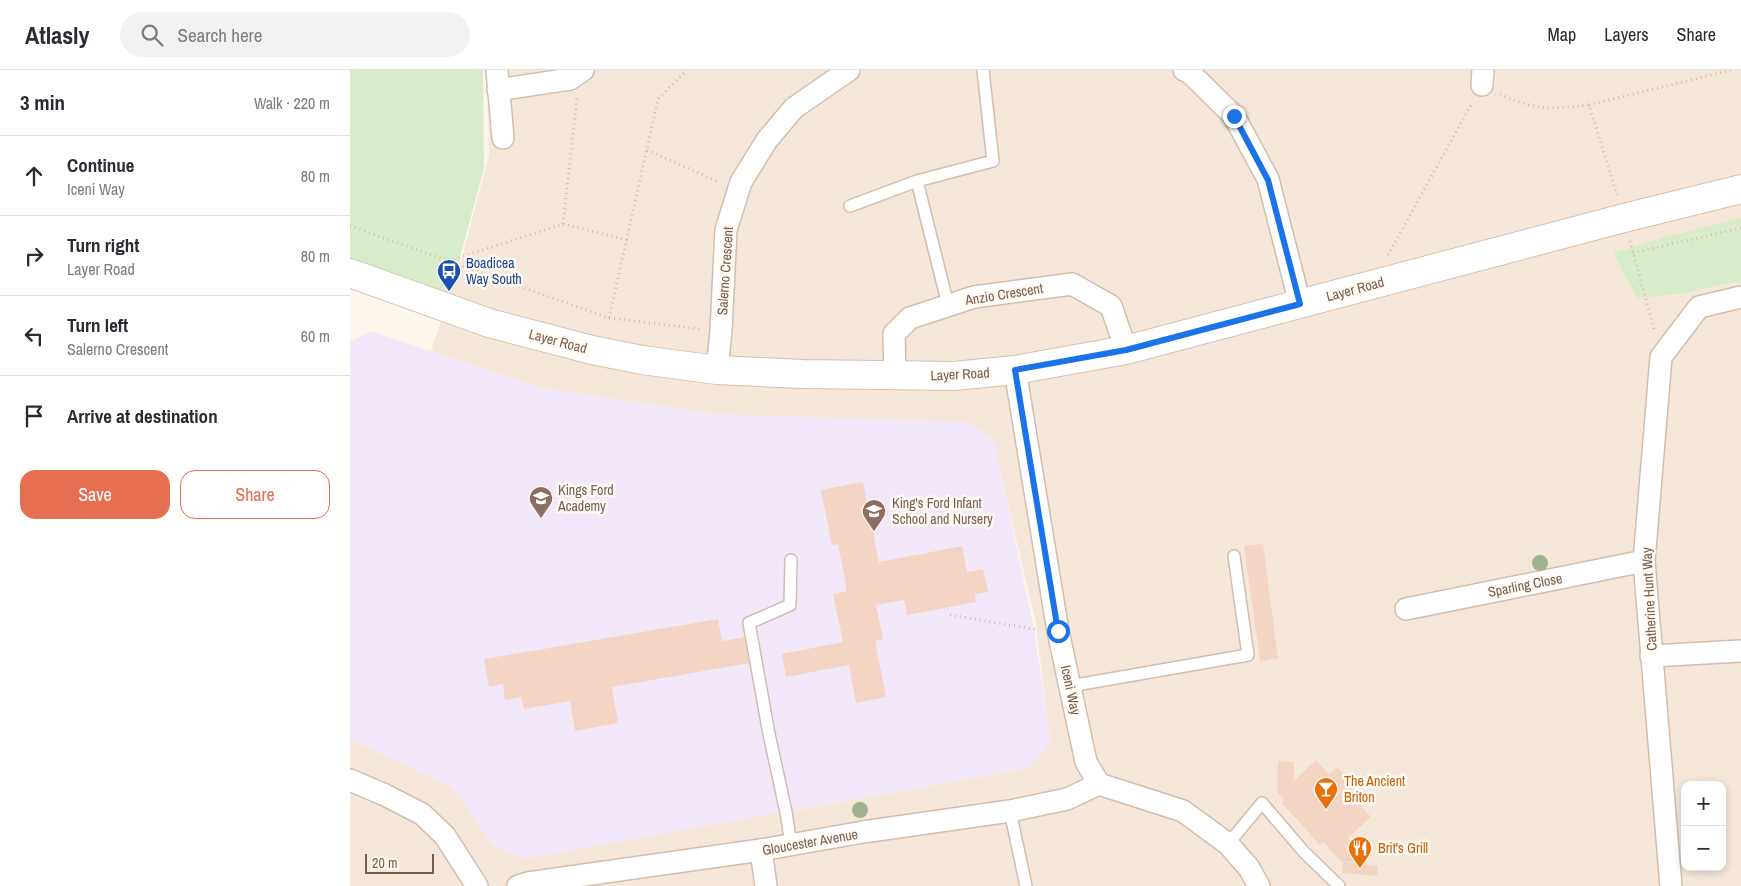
<!DOCTYPE html>
<meta charset="utf-8">
<style>
:root{--surface:#fff;--page:#f2f2f3;--text:#2b2b33;--muted:#7c7c81;--line:#e1e1e2;--accent:#e76f51}
body{margin:0;font-family:"Archivo Narrow",sans-serif;background:var(--page);color:var(--text)}
.controls{position:absolute;right:15px;bottom:15px;display:grid;overflow:hidden;border-radius:10px;box-shadow:0 2px 8px #0003}
.controls button{width:45px;height:45px;display:grid;place-items:center;padding:0;border:0;border-bottom:1px solid var(--line);background:var(--surface);color:var(--text);font:25px sans-serif}
.scale{position:absolute;left:15px;bottom:12px;width:69px;box-sizing:border-box;padding-left:5px;border:2px solid #7a5c4d;border-top:0;font-size:14px;line-height:18px;white-space:nowrap;color:#7a5c4d;-webkit-text-stroke:4px #fffaf3;paint-order:stroke}
.stop{position:absolute;width:15px;height:15px;margin:-11px;border:4px solid #1a73e8;border-radius:50%;background:#fff}
.stop.end{background:#1a73e8;border-color:#fff;box-shadow:0 1px 5px #0008}
.list{margin:0;padding:0;list-style:none}
h2{display:flex;justify-content:space-between;align-items:center;height:65px;margin:0;padding:0 20px;font-size:21px}
h2 small{font-size:16px;font-weight:400;color:var(--muted)}
.list li{display:grid;grid-template-columns:32px 1fr auto;gap:15px;align-items:center;box-sizing:border-box;height:80px;padding:0 20px;border-top:1px solid var(--line)}
.list b{display:block;font-size:19px;white-space:nowrap}
.list p{margin:0;font-size:16px;white-space:nowrap;color:var(--muted)}
.list em{font-size:16px;font-style:normal;color:var(--muted)}
.actions{display:flex;gap:10px;padding:15px 20px}
.actions a{flex:1;padding:11px 0;border:1px solid var(--accent);border-radius:15px;text-align:center;font-size:18px;color:var(--accent)}
.actions .main{background:var(--accent);color:#fff}
.icon{flex:none;width:28px;height:28px;fill:none;stroke:currentColor;stroke-width:2;stroke-linecap:round;stroke-linejoin:round}
.map{position:relative;flex:none;width:1391px;height:816px;overflow:hidden}
header{display:flex;align-items:center;gap:30px;box-sizing:border-box;height:70px;padding:0 25px;background:var(--surface);border-bottom:1px solid var(--line)}
header strong{font-size:24px}
nav{display:flex;gap:28px;margin-inline-start:auto;font-size:18px}
.search{width:350px;height:45px;background:var(--page);display:flex;align-items:center;gap:12px;box-sizing:border-box;padding:0 18px;border-radius:28px;color:var(--muted);font-size:19px}
main{display:flex}
aside{flex:1;background:var(--surface)}
.map>svg:first-child{display:block}
.residential{fill:#f5e8da;fill-rule:evenodd}
.education{fill:#f3e8fa}
.green{fill:#d8ecc9}
.building{fill:#f3d5c3}
.lines{fill:none;stroke-linecap:round;stroke-linejoin:round}
.lane-casing{stroke:#d1beb0;stroke-width:14}
.street-casing{stroke:#d1beb0;stroke-width:24}
.secondary-casing{stroke:#d6c0b0;stroke-width:30}
.path{stroke:#d9b8a5;stroke-width:3;stroke-dasharray:1 4;stroke-linecap:butt}
.lane{stroke:#fff;stroke-width:11}
.street{stroke:#fff;stroke-width:21}
.secondary{stroke:#fff;stroke-width:28}
.tree{fill:#a0b28e}
.route{stroke:#1a73e8;stroke-width:6}
.labels{text-anchor:middle;stroke-width:5;stroke-linejoin:round;paint-order:stroke}
.transit-label{font-size:14px;fill:#164399;stroke:#fffaf3;text-anchor:start}
.street-label{font-size:14px;fill:#7a5c4d;stroke:#fffaf3}
.education-label{font-size:14px;fill:#785e54;stroke:#fffaf3;text-anchor:start}
.food-label{font-size:14px;fill:#c56008;stroke:#fffaf3;text-anchor:start}
</style>
<header>
<strong>Atlasly</strong>
<div class="search"><svg class="icon" aria-label="search" viewBox="0 0 24 24"><circle cx="10" cy="10" r="6"/><path d="M15 15l6 6"/></svg>Search here</div>
<nav><a>Map</a><a>Layers</a><a>Share</a></nav>
</header>
<main>
<aside>
<h2>3 min<small>Walk · 220 m</small></h2>
<ul class="list">
<li><svg class="icon" aria-label="ahead" viewBox="0 0 24 24"><path d="M12 20V5M6 11l6-6 6 6"/></svg><div><b>Continue</b><p>Iceni Way</p></div><em>80 m</em></li>
<li><svg class="icon" aria-label="right" viewBox="0 0 24 24"><path d="M7 20v-9h11M14 6l5 5-5 5"/></svg><div><b>Turn right</b><p>Layer Road</p></div><em>80 m</em></li>
<li><svg class="icon" aria-label="left" viewBox="0 0 24 24"><path d="M17 20v-9H6M10 6l-5 5 5 5"/></svg><div><b>Turn left</b><p>Salerno Crescent</p></div><em>60 m</em></li>
<li><svg class="icon" aria-label="arrive" viewBox="0 0 24 24"><path d="M6 21V4h12l-3 4 3 4H6"/></svg><div><b>Arrive at destination</b></div></li>
</ul>
<div class="actions"><a class="main">Save</a><a>Share</a></div>
</aside>
<div class="map">
<svg width="1391" height="816" viewBox="0 0 1391 816">
<rect width="100%" height="100%" fill="#fdf6ec"/>
<path class="residential" d="M 137,0 L 1391,0 L 1391,816 L 0,816 L 0,669 L 102,717 L 144,776 L 436,742 L 677,698 L 700,673 L 686,553 L 643,371 L 366,344 L 191,318 L 81,281 L 110,195 L 139,85 ZM 1335,715 L 1372,715 L 1372,797 L 1335,797 Z"/>
<path class="education" d="M 21,261 L 191,318 L 366,344 L 619,352 L 644,371 L 684,559 L 701,673 L 677,698 L 174,789 L 144,776 L 102,717 L 0,669 L 0,272 Z"/>
<g class="green">
<path d="M 0,0 L 133,0 L 134,98 L 100,224 L 0,195 Z"/>
<path d="M 1391,148 L 1391,211 L 1329,224 L 1288,228 L 1275,207 L 1264,183 L 1311,168 Z"/>
</g>
<g class="building">
<path d="M 513,412 L 529,492 L 612,476 L 617,502 L 633,499 L 638,522 L 625,524 L 626,532 L 557,545 L 554,530 L 526,535 L 533,569 L 525,571 L 536,627 L 506,633 L 499,595 L 436,607 L 432,584 L 493,572 L 483,524 L 497,521 L 488,474 L 482,475 L 471,420 Z"/>
<path d="M 913,474 L 928,588 L 910,591 L 894,476 Z"/>
<path d="M 368,549 L 372,571 L 395,567 L 400,593 L 262,617 L 268,653 L 225,661 L 220,631 L 174,639 L 171,627 L 155,630 L 153,614 L 139,617 L 134,589 Z"/>
<path d="M 966,690 L 979,704 L 987,697 L 1005,717 L 999,723 L 1021,747 L 998,768 L 1005,775 L 1012,776 L 1010,793 L 991,791 L 973,772 L 970,775 L 931,732 L 934,730 L 927,722 L 928,691 L 944,692 L 944,711 Z"/>
<path d="M 993,792 L 1028,796 L 1027,806 L 992,803 Z"/>
</g>
<g class="lines">
<g class="lane-casing">
<g id="lane">
<path d="M 567,111 L 643,91 L 633,0"/>
<path d="M 500,136 L 567,111 L 598,235"/>
<path d="M 441,490 L 440,535 L 399,553 L 419,664 L 436,742 L 441,775"/>
<path d="M 720,616 L 898,585 L 884,486"/>
<path d="M 660,741 L 676,816"/>
<path d="M 878,774 L 912,733 L 954,782 L 989,816"/>
</g>
</g>
<g class="street-casing">
<g id="street">
<path d="M 147,0 L 153,68"/>
<path d="M 834,0 L 839,2 L 884,46 L 918,109 L 950,234"/>
<path d="M 1132,15 L 1133,0"/>
<path d="M 148,20 L 220,9 L 233,0"/>
<path d="M 367,300 L 371,261 L 376,160 L 391,112 L 417,70 L 444,38 L 499,0"/>
<path d="M 665,300 L 708,561 L 736,692 L 749,714 L 833,741 L 878,774 L 899,798 L 909,816"/>
<path d="M 545,306 L 544,264 L 560,248 L 624,227 L 722,214 L 761,236 L 776,280"/>
<path d="M 1056,539 L 1294,491"/>
<path d="M 1301,586 L 1391,581"/>
<path d="M 0,710 L 35,725 L 72,744 L 95,766 L 127,816"/>
<path d="M 411,780 L 416,816"/>
<path d="M 168,816 L 178,813 L 411,780 L 513,762 L 660,741 L 717,729 L 749,714"/>
<path d="M 1321,816 L 1294,491 L 1311,287 L 1349,237 L 1391,227"/>
</g>
</g>
<g class="secondary-casing">
<path id="secondary" d="M 0,203 L 139,253 L 242,280 L 292,290 L 367,300 L 452,304 L 604,306 L 665,300 L 776,280 L 1274,148 L 1391,119"/>
</g>
<g class="path">
<path d="M 1150,24 C 1185,41 1202,39 1239,35 L 1267,125"/>
<path d="M 1239,35 L 1381,0"/>
<path d="M 297,80 L 369,112"/>
<path d="M 213,154 L 277,170"/>
<path d="M 0,156 L 259,248 L 351,259"/>
<path d="M 1280,171 L 1304,259"/>
<path d="M 1283,183 L 1391,158"/>
<path d="M 1038,185 L 1122,33"/>
<path d="M 99,191 L 213,154 L 227,28"/>
<path d="M 259,248 L 308,29 L 337,0"/>
<path d="M 600,545 L 685,559"/>
</g>
<use href="#lane" class="lane"/>
<use href="#street" class="street"/>
<use href="#secondary" class="secondary"/>
</g>
<g class="tree">
<circle cx="1190" cy="493" r="8"/>
<circle cx="510" cy="740" r="8"/>
</g>
<g class="lines">
<path class="route" d="M 708,561 L 665,300 L 776,280 L 950,234 L 918,110 L 884,46"/>
</g>
<defs>
<g id="bus-pin" transform="scale(1.25)"><path d="M0 17L-7.5 6A9.5 9.5 0 1 1 7.5 6Z" fill="#1a4fb4" stroke="#fffaf3"/><path d="M-5-6H5V4H4V6H2V4H-2V6H-4V4H-5ZM-3.5-4V0h7V-4ZM-3.5 1.2v1.5H-2V1.2ZM2 1.2v1.5H3.5V1.2Z" fill="#fff"/></g>
<g id="school-pin" transform="scale(1.25)"><path d="M0 17L-7.5 6A9.5 9.5 0 1 1 7.5 6Z" fill="#8d6e63" stroke="#fffaf3"/><path d="M0-5L7-2L0 1L-7-2ZM-4 1L0 2.5L4 1V4Q0 6-4 4Z" fill="#fff"/></g>
<g id="bar-pin" transform="scale(1.25)"><path d="M0 17L-7.5 6A9.5 9.5 0 1 1 7.5 6Z" fill="#e8710a" stroke="#fffaf3"/><path d="M-6-5H6L.8 .8V4.5H3.5V6h-7V4.5H-.8V.8Z" fill="#fff"/></g>
<g id="restaurant-pin" transform="scale(1.25)"><path d="M0 17L-7.5 6A9.5 9.5 0 1 1 7.5 6Z" fill="#e8710a" stroke="#fffaf3"/><path d="M-5-6h1v4h1v-4h1v4h1v-4h1v5L-1.5 .5V6h-2V.5L-5-1ZM5-6V6H3V1.5H1.5Q1.5-4 5-6Z" fill="#fff"/></g>
</defs>
<g fill-rule="evenodd">
<use href="#bus-pin" x="99" y="201"/>
<use href="#school-pin" x="191" y="428"/>
<use href="#school-pin" x="524" y="441"/>
<use href="#bar-pin" x="976" y="719"/>
<use href="#restaurant-pin" x="1010" y="778"/>
</g>
<g class="labels">
<g class="transit-label">
<text x="116" y="198">Boadicea<tspan x="116" dy="16">Way South</tspan></text>
</g>
<g class="street-label">
<text transform="translate(375 201) rotate(-86)" y="5">Salerno Crescent</text>
<text transform="translate(1005 219) rotate(-15)" y="5">Layer Road</text>
<text transform="translate(654 224) rotate(-9)" y="5">Anzio Crescent</text>
<text transform="translate(208 271) rotate(15)" y="5">Layer Road</text>
<text transform="translate(610 304) rotate(-3)" y="5">Layer Road</text>
<text transform="translate(1175 515) rotate(-11)" y="5">Sparling Close</text>
<text transform="translate(1299 529) rotate(-93)" y="5">Catherine Hunt Way</text>
<text transform="translate(721 620) rotate(78)" y="5">Iceni Way</text>
<text transform="translate(460 772) rotate(-10)" y="5">Gloucester Avenue</text>
</g>
<g class="education-label">
<text x="208" y="425">Kings Ford<tspan x="208" dy="16">Academy</tspan></text>
<text x="542" y="438">King's Ford Infant<tspan x="542" dy="16">School and Nursery</tspan></text>
</g>
<g class="food-label">
<text x="994" y="716">The Ancient<tspan x="994" dy="16">Briton</tspan></text>
<text x="1028" y="783">Brit's Grill</text>
</g>
</g>
</svg>
<div class="controls">
<button>+</button>
<button>−</button>
</div>
<div class="scale">20 m</div>
<div class="stop" style="left:708px;top:561px"></div>
<div class="stop end" style="left:884px;top:46px"></div>
</div>
</main>
